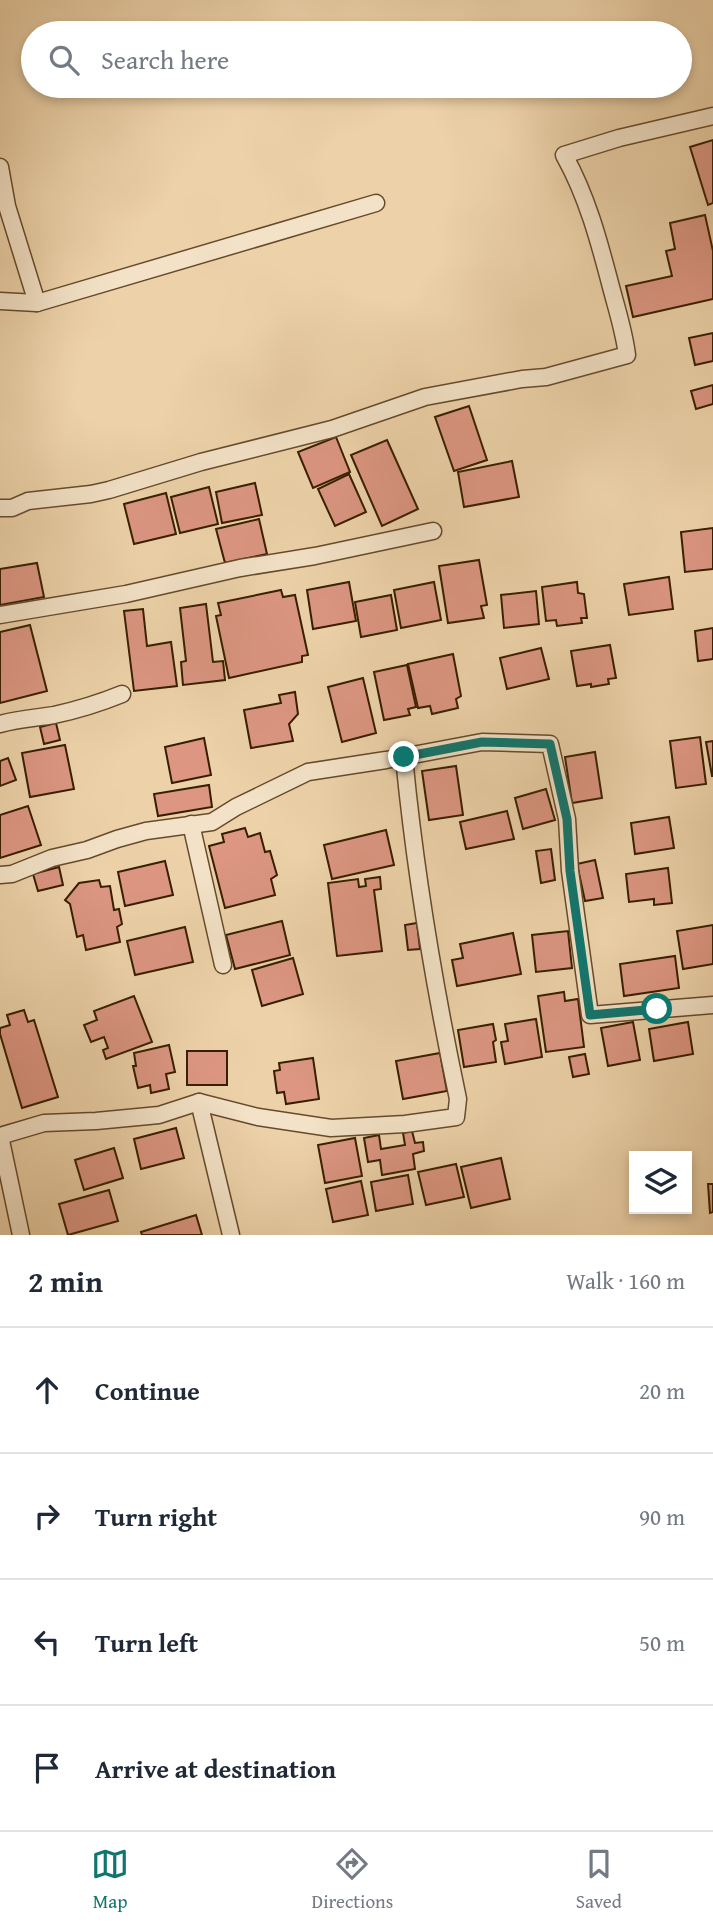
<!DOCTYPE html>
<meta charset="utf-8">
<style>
:root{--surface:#fff;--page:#f6f6f7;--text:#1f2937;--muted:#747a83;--line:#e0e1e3;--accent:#0f766e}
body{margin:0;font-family:"Gentium Book Plus",serif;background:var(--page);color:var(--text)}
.controls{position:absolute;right:21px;bottom:21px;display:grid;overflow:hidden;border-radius:0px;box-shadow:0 4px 10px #0003}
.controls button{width:63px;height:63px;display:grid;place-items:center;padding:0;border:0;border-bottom:2px solid var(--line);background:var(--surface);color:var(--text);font:35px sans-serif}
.stop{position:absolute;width:21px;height:21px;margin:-16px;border:5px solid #0f766e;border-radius:50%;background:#fff}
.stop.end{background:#0f766e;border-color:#fff;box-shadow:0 2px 7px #0008}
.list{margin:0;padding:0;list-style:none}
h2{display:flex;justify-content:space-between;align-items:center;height:91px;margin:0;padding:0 28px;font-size:30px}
h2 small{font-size:23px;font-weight:400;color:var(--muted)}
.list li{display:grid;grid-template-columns:46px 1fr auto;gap:21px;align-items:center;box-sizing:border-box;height:126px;padding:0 28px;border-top:2px solid var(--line)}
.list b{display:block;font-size:26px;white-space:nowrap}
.list em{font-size:23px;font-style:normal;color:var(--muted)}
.icon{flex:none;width:38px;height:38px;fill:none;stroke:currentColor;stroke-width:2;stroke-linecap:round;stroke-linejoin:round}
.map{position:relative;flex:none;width:713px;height:1235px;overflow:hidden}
.search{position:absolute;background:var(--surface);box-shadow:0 4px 10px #0003;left:21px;right:21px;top:21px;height:77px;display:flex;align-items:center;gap:18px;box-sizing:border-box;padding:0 24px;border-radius:38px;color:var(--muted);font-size:26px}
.sheet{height:595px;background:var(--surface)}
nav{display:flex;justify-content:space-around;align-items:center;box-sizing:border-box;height:98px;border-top:2px solid var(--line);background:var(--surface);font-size:19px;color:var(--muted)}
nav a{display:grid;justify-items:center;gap:4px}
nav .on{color:var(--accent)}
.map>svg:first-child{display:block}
.building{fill:#dc9682;stroke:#381e01;stroke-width:2}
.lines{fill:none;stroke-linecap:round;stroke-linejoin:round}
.minor-casing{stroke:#654b2b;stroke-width:19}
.minor{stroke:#f3e2c7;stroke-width:16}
.route{stroke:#0f766e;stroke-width:9}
</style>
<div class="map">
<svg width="713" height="1235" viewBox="0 0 713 1235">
<rect width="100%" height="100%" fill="#edd2a9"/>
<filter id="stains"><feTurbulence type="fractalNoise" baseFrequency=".00286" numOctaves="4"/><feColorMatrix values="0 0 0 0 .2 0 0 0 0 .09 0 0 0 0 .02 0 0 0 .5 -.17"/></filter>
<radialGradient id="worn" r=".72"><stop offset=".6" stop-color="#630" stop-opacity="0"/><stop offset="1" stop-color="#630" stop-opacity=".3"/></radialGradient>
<g class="building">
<path d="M 713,140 L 713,203 L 708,205 L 690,147 Z"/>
<path d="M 705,215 L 713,251 L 713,299 L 633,317 L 626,286 L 672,276 L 666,251 L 675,249 L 670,223 Z"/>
<path d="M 713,333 L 713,361 L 695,365 L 689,338 Z"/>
<path d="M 713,385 L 713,404 L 696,409 L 691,391 Z"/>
<path d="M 469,406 L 487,460 L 454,471 L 435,417 Z"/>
<path d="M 336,437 L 350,472 L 313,488 L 298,452 Z"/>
<path d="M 387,440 L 418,509 L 382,526 L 351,455 Z"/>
<path d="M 512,461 L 519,497 L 464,507 L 458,472 Z"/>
<path d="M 349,474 L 366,512 L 335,526 L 318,489 Z"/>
<path d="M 255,483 L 262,515 L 222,523 L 216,492 Z"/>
<path d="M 209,487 L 218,524 L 180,533 L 171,497 Z"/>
<path d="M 166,493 L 176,534 L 134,544 L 124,504 Z"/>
<path d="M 259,519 L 267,554 L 225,563 L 216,529 Z"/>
<path d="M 713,528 L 713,569 L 685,572 L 681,532 Z"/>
<path d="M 479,560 L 487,605 L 481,606 L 484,618 L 448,623 L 439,566 Z"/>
<path d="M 37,563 L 44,597 L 0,605 L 0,569 Z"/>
<path d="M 669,577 L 673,609 L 629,615 L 624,584 Z"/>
<path d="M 349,582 L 356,621 L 313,629 L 307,590 Z"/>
<path d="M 434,582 L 441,620 L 401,628 L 394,590 Z"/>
<path d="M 577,582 L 578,593 L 584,594 L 587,618 L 581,618 L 582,623 L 557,626 L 556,620 L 546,621 L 542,587 Z"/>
<path d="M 281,590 L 283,597 L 295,595 L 308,655 L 302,656 L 302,662 L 229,678 L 216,616 L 221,615 L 218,603 Z"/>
<path d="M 536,591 L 539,624 L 504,628 L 501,595 Z"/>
<path d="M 391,595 L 397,630 L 361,637 L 355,602 Z"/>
<path d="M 206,604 L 213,662 L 223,661 L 225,680 L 183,685 L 181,662 L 186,661 L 180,608 Z"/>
<path d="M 143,609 L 147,646 L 171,642 L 177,686 L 134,691 L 124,611 Z"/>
<path d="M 30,625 L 47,691 L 0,703 L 0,632 Z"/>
<path d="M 713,628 L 713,659 L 698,661 L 695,631 Z"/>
<path d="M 610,645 L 616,678 L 608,679 L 609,684 L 591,687 L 591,684 L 577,686 L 571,651 Z"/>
<path d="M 541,648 L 549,679 L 507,689 L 500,658 Z"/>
<path d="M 453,654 L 461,696 L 456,699 L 458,708 L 432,714 L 430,706 L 418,708 L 408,664 Z"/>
<path d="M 407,665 L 416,707 L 408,709 L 410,715 L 384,720 L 374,672 Z"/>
<path d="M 363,678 L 376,733 L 342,742 L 328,687 Z"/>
<path d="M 295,692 L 298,714 L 289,724 L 293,741 L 251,748 L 244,710 L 281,703 L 279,695 Z"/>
<path d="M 56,723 L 60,740 L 44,744 L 40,727 Z"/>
<path d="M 700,737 L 706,784 L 676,788 L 670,741 Z"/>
<path d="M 204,738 L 211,775 L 172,783 L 165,747 Z"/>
<path d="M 713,741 L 713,776 L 712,776 L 706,742 Z"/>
<path d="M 65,745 L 74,789 L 30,797 L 22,753 Z"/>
<path d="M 595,752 L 602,798 L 572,803 L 565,757 Z"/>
<path d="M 8,758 L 16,780 L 0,786 L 0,761 Z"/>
<path d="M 456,766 L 463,815 L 429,820 L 422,771 Z"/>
<path d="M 209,785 L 212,807 L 158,816 L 154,794 Z"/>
<path d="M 546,789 L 555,820 L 523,829 L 515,798 Z"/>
<path d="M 28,806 L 41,845 L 0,858 L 0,815 Z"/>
<path d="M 507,811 L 514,839 L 466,849 L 460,822 Z"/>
<path d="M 669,817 L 674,848 L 635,854 L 631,823 Z"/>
<path d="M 245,828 L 248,837 L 260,833 L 265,852 L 270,851 L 277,875 L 271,879 L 275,895 L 225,908 L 209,846 L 224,842 L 222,834 Z"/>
<path d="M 386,830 L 394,865 L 332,879 L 324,845 Z"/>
<path d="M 551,849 L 555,880 L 541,883 L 536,851 Z"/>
<path d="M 595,860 L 603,898 L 585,901 L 577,864 Z"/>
<path d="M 165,861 L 173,895 L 125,906 L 118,872 Z"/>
<path d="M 59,867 L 63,885 L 38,891 L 33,874 Z"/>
<path d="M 668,868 L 672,903 L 654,905 L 654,899 L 629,902 L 626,874 Z"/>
<path d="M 380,877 L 381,889 L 374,890 L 382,951 L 337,956 L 328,883 L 358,879 L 359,887 L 366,886 L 365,879 Z"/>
<path d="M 99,880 L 101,887 L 110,886 L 114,910 L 119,909 L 122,924 L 117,927 L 120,942 L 86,950 L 83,935 L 77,937 L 70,904 L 65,900 L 79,883 Z"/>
<path d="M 282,921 L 290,955 L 235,969 L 226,935 Z"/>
<path d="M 417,923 L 420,949 L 408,950 L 405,925 Z"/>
<path d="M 713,925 L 713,964 L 683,969 L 677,931 Z"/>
<path d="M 185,927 L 193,962 L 135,975 L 127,941 Z"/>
<path d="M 568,931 L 572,968 L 536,972 L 532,935 Z"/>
<path d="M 513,933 L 521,974 L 457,986 L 452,960 L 463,958 L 460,944 Z"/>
<path d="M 675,956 L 679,988 L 624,996 L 620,964 Z"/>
<path d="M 293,958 L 303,994 L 262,1006 L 252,970 Z"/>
<path d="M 564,992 L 565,1001 L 578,999 L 584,1047 L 546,1052 L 538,996 Z"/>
<path d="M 134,996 L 152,1042 L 106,1059 L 103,1050 L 108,1048 L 104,1037 L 91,1042 L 84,1025 L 97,1020 L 94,1011 Z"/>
<path d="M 24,1010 L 28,1022 L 34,1020 L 58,1097 L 22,1108 L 0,1034 L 0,1028 L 10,1025 L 7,1015 Z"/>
<path d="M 536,1019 L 542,1057 L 505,1064 L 501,1042 L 508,1041 L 505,1024 Z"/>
<path d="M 633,1022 L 640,1060 L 608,1066 L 601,1028 Z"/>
<path d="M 688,1022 L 693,1054 L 654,1061 L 649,1029 Z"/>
<path d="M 493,1024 L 496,1040 L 493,1042 L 496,1062 L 464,1067 L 458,1030 Z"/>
<path d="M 169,1045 L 175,1072 L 166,1074 L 169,1089 L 151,1093 L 150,1085 L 138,1088 L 133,1066 L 136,1066 L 134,1053 Z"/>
<rect x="187" y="1051" width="40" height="34"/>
<path d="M 440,1053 L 447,1091 L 403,1099 L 396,1061 Z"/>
<path d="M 585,1054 L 589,1074 L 573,1077 L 569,1057 Z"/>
<path d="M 313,1058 L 319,1099 L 286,1104 L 284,1092 L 277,1093 L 274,1071 L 280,1070 L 279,1063 Z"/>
<path d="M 176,1128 L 184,1158 L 141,1169 L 134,1139 Z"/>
<path d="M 412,1131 L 415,1143 L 423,1142 L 424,1151 L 413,1154 L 415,1169 L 382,1175 L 380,1160 L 368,1162 L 364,1138 L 379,1135 L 381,1149 L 405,1145 L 403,1133 Z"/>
<path d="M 355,1138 L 362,1176 L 325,1183 L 318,1145 Z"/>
<path d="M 114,1148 L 123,1178 L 84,1190 L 75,1160 Z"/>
<path d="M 501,1158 L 510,1199 L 471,1208 L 461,1167 Z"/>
<path d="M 456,1164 L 464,1197 L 426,1205 L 418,1172 Z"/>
<path d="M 408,1175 L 413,1204 L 376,1211 L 371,1182 Z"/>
<path d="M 361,1181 L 368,1215 L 333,1222 L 326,1189 Z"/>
<path d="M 708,1184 L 713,1184 L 713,1212 L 710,1213 Z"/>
<path d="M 109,1190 L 118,1221 L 68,1235 L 59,1204 Z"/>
<path d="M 196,1215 L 202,1235 L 142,1235 L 141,1232 Z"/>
</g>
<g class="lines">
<g class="minor-casing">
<g id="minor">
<path d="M 0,167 L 7,206 L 37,303"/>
<path d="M 0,301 L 37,303 L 376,203"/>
<path d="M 0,508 L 12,508 L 28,501 L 91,494 L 109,490 L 201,462 L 332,429 L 425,397 L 522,379 L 546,377 L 627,355 C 624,331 617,310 611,287 C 599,241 587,196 564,155 L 619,138 L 713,116"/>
<path d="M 0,615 L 126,594 L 240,568 L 315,556 L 433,531"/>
<path d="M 0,724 C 18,719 36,718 54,715 C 77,710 100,703 122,694"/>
<path d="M 191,824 L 223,965"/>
<path d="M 0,875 L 12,874 L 52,858 L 87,850 L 117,839 L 146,831 L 212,822 L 236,807 L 308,772 L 386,760 L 482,742 L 550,744 L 567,819 L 570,871 L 590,1015 L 713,1005"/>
<path d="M 199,1102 L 231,1235"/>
<path d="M 21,1235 L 0,1136 L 44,1123 L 96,1121 L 159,1115 L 199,1102 L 258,1117 L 331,1128 L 405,1124 L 456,1117 L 458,1099 C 434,985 415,872 404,757"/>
</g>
</g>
<use href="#minor" class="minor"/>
</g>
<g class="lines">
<path class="route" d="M 404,757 L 482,742 L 550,744 L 567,819 L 570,871 L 590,1015 L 657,1009"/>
</g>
<rect width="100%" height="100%" filter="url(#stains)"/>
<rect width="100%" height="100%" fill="url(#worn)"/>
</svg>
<div class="controls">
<button><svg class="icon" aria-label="layers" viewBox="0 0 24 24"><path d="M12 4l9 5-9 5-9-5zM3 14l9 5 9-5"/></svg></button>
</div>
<div class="stop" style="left:657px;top:1009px"></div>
<div class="stop end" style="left:404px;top:757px"></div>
<div class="search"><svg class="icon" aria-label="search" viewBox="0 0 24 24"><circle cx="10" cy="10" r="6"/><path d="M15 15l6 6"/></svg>Search here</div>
</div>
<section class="sheet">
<h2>2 min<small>Walk · 160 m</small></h2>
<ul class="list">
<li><svg class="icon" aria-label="ahead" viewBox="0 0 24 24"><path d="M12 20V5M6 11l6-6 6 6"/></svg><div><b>Continue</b></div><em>20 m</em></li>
<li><svg class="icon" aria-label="right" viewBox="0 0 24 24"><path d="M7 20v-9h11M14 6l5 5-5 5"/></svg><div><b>Turn right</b></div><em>90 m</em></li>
<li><svg class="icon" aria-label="left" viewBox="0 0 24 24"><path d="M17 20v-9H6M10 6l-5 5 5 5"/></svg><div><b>Turn left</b></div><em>50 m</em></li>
<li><svg class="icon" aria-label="arrive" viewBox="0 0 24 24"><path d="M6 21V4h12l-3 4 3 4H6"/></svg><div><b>Arrive at destination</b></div></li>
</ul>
</section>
<nav>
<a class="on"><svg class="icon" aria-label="map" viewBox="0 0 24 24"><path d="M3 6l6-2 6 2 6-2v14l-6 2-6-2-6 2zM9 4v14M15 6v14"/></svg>Map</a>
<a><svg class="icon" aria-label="directions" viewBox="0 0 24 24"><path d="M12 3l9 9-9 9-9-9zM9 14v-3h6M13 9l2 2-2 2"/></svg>Directions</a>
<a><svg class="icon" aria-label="saved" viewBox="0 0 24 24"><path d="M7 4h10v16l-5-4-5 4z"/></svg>Saved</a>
</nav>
